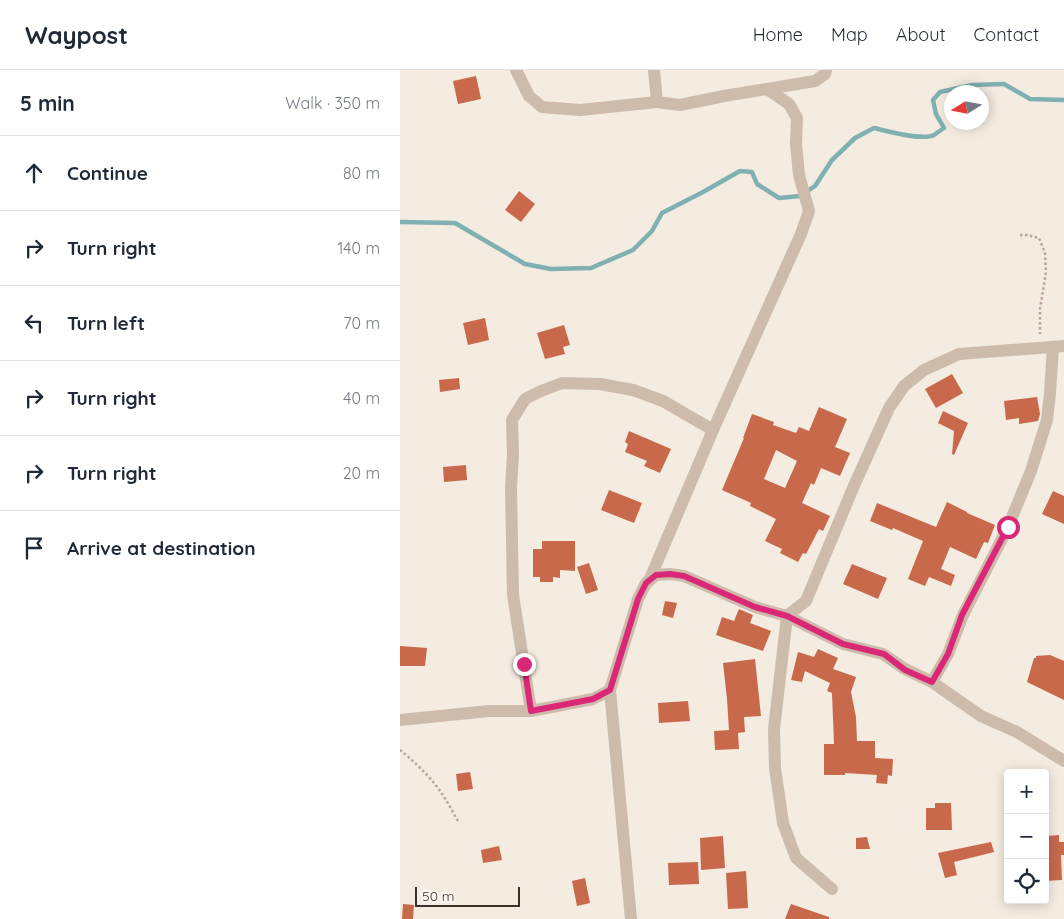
<!DOCTYPE html>
<meta charset="utf-8">
<style>
:root{--surface:#fff;--page:#f2f2f3;--text:#1f2937;--muted:#747a83;--line:#e0e1e3}
body{margin:0;font-family:Quicksand,sans-serif;background:var(--page);color:var(--text)}
.controls{position:absolute;right:15px;bottom:15px;display:grid;overflow:hidden;border-radius:5px;box-shadow:0 2px 12px #0003}
.controls button{width:45px;height:45px;display:grid;place-items:center;padding:0;border:0;border-bottom:1px solid var(--line);background:var(--surface);color:var(--text);font:25px sans-serif}
.compass{position:absolute;left:544px;top:15px;width:45px;height:45px;border-radius:50%;background:var(--surface);box-shadow:0 2px 12px #0003;rotate:259deg}
.scale{position:absolute;left:15px;bottom:12px;width:105px;box-sizing:border-box;padding-left:5px;border:2px solid #3b302b;border-top:0;font-size:14px;line-height:18px;white-space:nowrap;color:#3b302b;-webkit-text-stroke:4px #fbf5ee;paint-order:stroke}
.stop{position:absolute;width:15px;height:15px;margin:-11px;border:4px solid #db2777;border-radius:50%;background:#fff}
.stop.end{background:#db2777;border-color:#fff;box-shadow:0 1px 5px #0008}
.list{margin:0;padding:0;list-style:none}
h2{display:flex;justify-content:space-between;align-items:center;height:65px;margin:0;padding:0 20px;font-size:21px}
h2 small{font-size:16px;font-weight:400;color:var(--muted)}
.list li{display:grid;grid-template-columns:32px 1fr auto;gap:15px;align-items:center;box-sizing:border-box;height:75px;padding:0 20px;border-top:1px solid var(--line)}
.list b{display:block;font-size:19px;white-space:nowrap}
.list em{font-size:16px;font-style:normal;color:var(--muted)}
.icon{flex:none;width:28px;height:28px;fill:none;stroke:currentColor;stroke-width:2;stroke-linecap:round;stroke-linejoin:round}
.map{position:relative;flex:none;width:664px;height:849px;overflow:hidden}
header{display:flex;align-items:center;gap:30px;box-sizing:border-box;height:70px;padding:0 25px;background:var(--surface);border-bottom:1px solid var(--line)}
header strong{font-size:24px}
nav{display:flex;gap:28px;margin-inline-start:auto;font-size:18px}
main{display:flex}
aside{flex:1;background:var(--surface)}
.map>svg:first-child{display:block}
.lines{fill:none;stroke-linecap:round;stroke-linejoin:round}
.stream{stroke:#7fb0b2;stroke-width:4.5}
.building{fill:#c8694b;fill-rule:evenodd}
.path{stroke:#b9a596;stroke-width:2.5;stroke-dasharray:2.5 2.5;stroke-linecap:butt}
.minor{stroke:#cdbbac;stroke-width:12}
.route{stroke:#db2777;stroke-width:6}
</style>
<header>
<strong>Waypost</strong>
<nav><a>Home</a><a>Map</a><a>About</a><a>Contact</a></nav>
</header>
<main>
<aside>
<h2>5 min<small>Walk · 350 m</small></h2>
<ul class="list">
<li><svg class="icon" aria-label="ahead" viewBox="0 0 24 24"><path d="M12 20V5M6 11l6-6 6 6"/></svg><div><b>Continue</b></div><em>80 m</em></li>
<li><svg class="icon" aria-label="right" viewBox="0 0 24 24"><path d="M7 20v-9h11M14 6l5 5-5 5"/></svg><div><b>Turn right</b></div><em>140 m</em></li>
<li><svg class="icon" aria-label="left" viewBox="0 0 24 24"><path d="M17 20v-9H6M10 6l-5 5 5 5"/></svg><div><b>Turn left</b></div><em>70 m</em></li>
<li><svg class="icon" aria-label="right" viewBox="0 0 24 24"><path d="M7 20v-9h11M14 6l5 5-5 5"/></svg><div><b>Turn right</b></div><em>40 m</em></li>
<li><svg class="icon" aria-label="right" viewBox="0 0 24 24"><path d="M7 20v-9h11M14 6l5 5-5 5"/></svg><div><b>Turn right</b></div><em>20 m</em></li>
<li><svg class="icon" aria-label="arrive" viewBox="0 0 24 24"><path d="M6 21V4h12l-3 4 3 4H6"/></svg><div><b>Arrive at destination</b></div></li>
</ul>
</aside>
<div class="map">
<svg width="664" height="849" viewBox="0 0 664 849">
<rect width="100%" height="100%" fill="#f4ebe1"/>
<g class="lines">
<path class="stream" d="M 0,152 L 55,153 L 125,194 L 151,199 L 191,198 L 233,180 L 252,161 L 262,143 L 303,122 L 340,101 L 352,102 L 357,114 L 379,128 L 400,126 L 415,116 L 432,90 L 455,68 L 474,58 C 487,61 522,71 534,65 C 537,63 541,60 544,58 L 536,44 L 533,30 L 540,22 L 572,15 L 604,14 L 630,29 L 664,30"/>
</g>
<g class="building">
<path d="M 76,6 L 81,29 L 58,34 L 53,11 Z"/>
<path d="M 119,121 L 135,134 L 121,152 L 105,140 Z"/>
<path d="M 85,248 L 89,270 L 68,275 L 63,253 Z"/>
<path d="M 164,255 L 170,275 L 163,277 L 165,284 L 145,289 L 137,263 Z"/>
<path d="M 552,304 L 563,323 L 536,338 L 525,319 Z"/>
<path d="M 59,308 L 60,319 L 40,322 L 39,310 Z"/>
<path d="M 637,327 L 640,344 L 638,351 L 619,354 L 619,348 L 606,350 L 604,331 Z"/>
<path d="M 419,337 L 447,349 L 435,377 L 450,383 L 440,406 L 421,398 L 414,415 L 411,413 L 402,433 L 430,446 L 423,461 L 419,459 L 406,484 L 403,483 L 398,492 L 380,483 L 382,479 L 365,471 L 376,449 L 350,436 L 351,433 L 322,420 L 344,368 L 343,368 L 352,344 L 374,352 L 373,355 L 396,363 L 399,357 L 409,361 ZM 376,380 L 397,391 L 385,418 L 364,409 Z"/>
<path d="M 543,341 L 568,353 L 554,385 L 552,384 L 554,361 L 538,353 Z"/>
<path d="M 229,361 L 271,379 L 260,403 L 244,396 L 247,391 L 225,382 L 228,374 L 225,372 Z"/>
<path d="M 66,395 L 67,410 L 44,412 L 43,397 Z"/>
<path d="M 209,420 L 242,433 L 234,453 L 201,440 Z"/>
<path d="M 653,421 L 664,426 L 664,454 L 642,444 Z"/>
<path d="M 547,432 L 567,442 L 567,443 L 595,455 L 588,473 L 584,472 L 576,489 L 550,477 L 541,499 L 555,505 L 551,516 L 529,507 L 525,516 L 508,509 L 523,471 L 493,458 L 492,460 L 470,451 L 477,433 L 536,457 Z"/>
<path d="M 142,471 L 175,471 L 175,501 L 160,500 L 160,508 L 153,507 L 153,512 L 140,512 L 140,507 L 133,507 L 133,479 L 142,479 Z"/>
<path d="M 189,493 L 198,520 L 186,524 L 177,497 Z"/>
<path d="M 452,494 L 487,508 L 478,529 L 443,514 Z"/>
<path d="M 265,531 L 277,533 L 273,548 L 262,545 Z"/>
<path d="M 339,539 L 353,545 L 350,553 L 371,561 L 363,581 L 316,565 L 322,547 L 334,551 Z"/>
<path d="M 0,576 L 27,578 L 25,596 L 0,596 Z"/>
<path d="M 418,579 L 438,588 L 433,599 L 456,607 L 451,622 L 456,647 L 457,671 L 475,671 L 475,688 L 493,689 L 492,706 L 488,705 L 487,714 L 476,713 L 477,705 L 445,703 L 445,705 L 424,705 L 424,674 L 434,674 L 432,623 L 427,621 L 430,613 L 405,601 L 402,612 L 391,610 L 398,582 L 414,587 Z"/>
<path d="M 650,585 L 664,591 L 664,630 L 627,612 L 634,588 L 636,588 L 636,586 Z"/>
<path d="M 355,589 L 361,646 L 344,647 L 345,662 L 338,663 L 339,679 L 315,680 L 314,661 L 329,660 L 327,629 L 323,593 Z"/>
<path d="M 288,631 L 290,651 L 259,653 L 258,633 Z"/>
<path d="M 70,702 L 73,719 L 58,721 L 56,704 Z"/>
<path d="M 535,733 L 551,733 L 552,760 L 526,760 L 526,738 L 535,738 Z"/>
<path d="M 659,765 L 659,772 L 664,772 L 664,785 L 661,785 L 662,810 L 645,811 L 645,784 L 648,783 L 647,766 Z"/>
<path d="M 323,766 L 325,798 L 301,800 L 300,768 Z"/>
<path d="M 467,767 L 470,779 L 456,779 L 456,768 Z"/>
<path d="M 591,772 L 594,782 L 554,792 L 557,805 L 545,808 L 538,783 Z"/>
<path d="M 99,776 L 102,790 L 83,793 L 81,780 Z"/>
<path d="M 298,792 L 299,814 L 269,815 L 268,793 Z"/>
<path d="M 346,801 L 348,838 L 328,839 L 326,803 Z"/>
<path d="M 185,808 L 190,833 L 177,836 L 172,811 Z"/>
<path d="M 3,834 L 14,835 L 13,849 L 2,849 Z"/>
<path d="M 391,834 L 429,847 L 429,849 L 385,849 Z"/>
</g>
<g class="lines">
<g class="path">
<path d="M 620,165 L 627,165 L 639,168 L 645,183 L 646,202 L 640,239 L 640,264"/>
<path d="M 0,680 C 16,693 33,709 44,727 C 49,734 53,743 58,751"/>
</g>
<g class="minor">
<path d="M 116,0 L 129,26 L 142,37 L 180,40 L 257,32 L 280,35 L 324,26 L 415,11 L 425,4 L 426,0"/>
<path d="M 254,0 L 257,32"/>
<path d="M 249,511 L 313,360 L 401,164 L 409,141 L 399,105 L 396,74 L 397,48 L 389,34 L 367,19"/>
<path d="M 532,612 L 548,584 L 563,545 L 608,457 L 631,401 L 647,350 L 650,323 L 653,277"/>
<path d="M 210,620 L 231,849"/>
<path d="M 131,641 L 113,525 L 111,418 L 113,384 L 112,350 L 125,329 L 141,321 L 162,313 L 200,314 L 233,320 L 263,331 L 313,360"/>
<path d="M 0,650 L 89,641 L 131,641 L 193,629 L 210,620 L 238,529 L 246,513 L 256,505 L 270,504 L 284,506 L 355,537 L 387,546 L 406,531 L 453,418 L 489,338 L 504,316 L 524,300 L 559,284 L 664,276"/>
<path d="M 432,819 L 396,788 L 383,753 L 375,698 L 374,659 L 387,546 L 443,574 L 483,584 L 505,599 L 532,612 L 581,646 L 617,662 L 664,691"/>
</g>
</g>
<g class="lines">
<path class="route" d="M 124,594 L 131,641 L 193,629 L 210,620 L 238,529 L 246,513 L 256,505 L 270,504 L 284,506 L 355,537 L 387,546 L 443,574 L 484,584 L 505,600 L 532,612 L 548,584 L 562,545 L 608,457"/>
</g>
</svg>
<div class="controls">
<button>+</button>
<button>−</button>
<button><svg class="icon" aria-label="locate" viewBox="0 0 24 24"><circle cx="12" cy="12" r="6"/><path d="M12 2v4M12 18v4M2 12h4M18 12h4"/></svg></button>
</div>
<svg class="compass" viewBox="-18 -18 36 36"><path d="M0-13l5 13h-10z" fill="#e53935"/><path d="M0 13l5-13h-10z" fill="#747a83"/></svg>
<div class="scale">50 m</div>
<div class="stop" style="left:608px;top:457px"></div>
<div class="stop end" style="left:124px;top:594px"></div>
</div>
</main>
